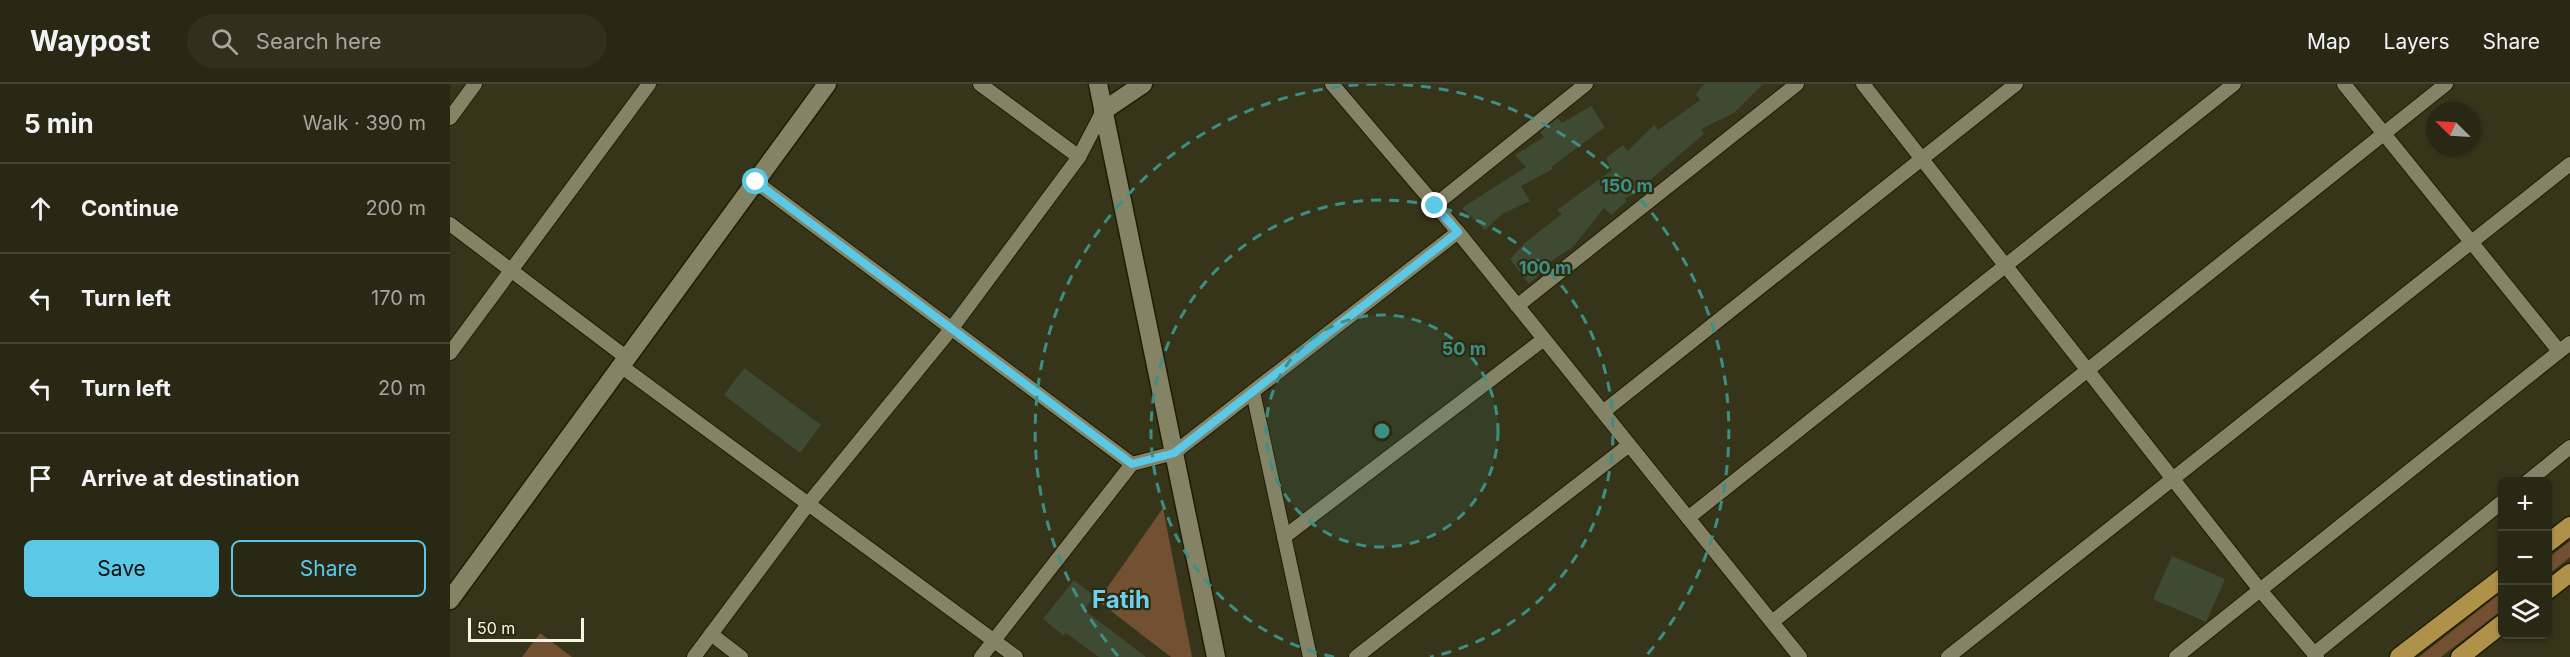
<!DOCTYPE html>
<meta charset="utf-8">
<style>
:root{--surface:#282814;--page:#30301d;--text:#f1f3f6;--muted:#a5a6a0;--line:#444434;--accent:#5bc8e6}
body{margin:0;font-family:Inter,sans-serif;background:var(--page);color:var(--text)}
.controls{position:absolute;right:18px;bottom:18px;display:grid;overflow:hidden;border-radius:9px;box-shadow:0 2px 4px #0004}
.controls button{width:54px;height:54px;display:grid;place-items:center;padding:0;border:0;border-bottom:2px solid var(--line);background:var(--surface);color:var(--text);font:30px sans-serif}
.compass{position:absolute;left:1976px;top:18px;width:54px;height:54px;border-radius:50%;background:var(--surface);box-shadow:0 2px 4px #0004;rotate:294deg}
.scale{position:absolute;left:18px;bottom:15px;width:116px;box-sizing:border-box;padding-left:6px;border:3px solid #f5f5e5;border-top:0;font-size:16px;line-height:21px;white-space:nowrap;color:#f5f5e5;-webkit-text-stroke:4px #2c2b10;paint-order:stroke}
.stop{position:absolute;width:18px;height:18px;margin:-14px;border:4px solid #5bc8e6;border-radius:50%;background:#fff}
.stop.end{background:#5bc8e6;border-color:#fff;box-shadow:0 2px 6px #0008}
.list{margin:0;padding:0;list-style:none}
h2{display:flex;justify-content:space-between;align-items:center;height:78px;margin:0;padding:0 24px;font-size:26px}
h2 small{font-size:20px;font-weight:400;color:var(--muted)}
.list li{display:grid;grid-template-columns:39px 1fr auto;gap:18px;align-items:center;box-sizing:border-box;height:90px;padding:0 24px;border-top:2px solid var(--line)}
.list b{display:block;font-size:22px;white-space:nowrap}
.list em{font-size:20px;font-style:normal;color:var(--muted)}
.actions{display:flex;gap:12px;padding:18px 24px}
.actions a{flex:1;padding:14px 0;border:2px solid var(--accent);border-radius:9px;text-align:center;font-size:21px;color:var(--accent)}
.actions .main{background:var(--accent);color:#111}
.icon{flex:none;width:33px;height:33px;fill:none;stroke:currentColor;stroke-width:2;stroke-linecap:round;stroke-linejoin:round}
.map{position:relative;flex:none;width:2120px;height:573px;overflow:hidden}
header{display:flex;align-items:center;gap:36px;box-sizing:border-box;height:84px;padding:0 30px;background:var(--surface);border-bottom:2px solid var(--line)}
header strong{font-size:28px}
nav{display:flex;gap:33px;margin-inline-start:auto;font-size:21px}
.search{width:420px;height:54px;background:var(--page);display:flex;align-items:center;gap:15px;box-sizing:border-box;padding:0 21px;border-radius:33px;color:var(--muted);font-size:22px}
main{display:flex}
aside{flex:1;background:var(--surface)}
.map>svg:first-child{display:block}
.green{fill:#735032}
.building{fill:#3f4a32}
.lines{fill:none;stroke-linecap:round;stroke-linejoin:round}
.minor-casing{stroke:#1e1c03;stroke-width:16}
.tertiary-casing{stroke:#1e1c03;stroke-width:21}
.primary-casing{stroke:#1e1c03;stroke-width:21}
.minor{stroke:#858366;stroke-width:14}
.tertiary{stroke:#858366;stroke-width:18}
.primary{stroke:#af9149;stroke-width:18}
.route{stroke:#5bc8e6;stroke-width:8}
.ring{fill:none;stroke:#3d8f86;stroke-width:3;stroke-dasharray:10 8}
.labels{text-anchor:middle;stroke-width:4.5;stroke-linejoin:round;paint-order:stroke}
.district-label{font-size:24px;font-weight:bold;fill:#6ed0ec;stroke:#2c2b10}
.centre{fill:#3d8f86;stroke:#2c2b10;stroke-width:3}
.ring-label{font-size:18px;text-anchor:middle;font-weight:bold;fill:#3d8f86;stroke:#2c2b10;stroke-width:4.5;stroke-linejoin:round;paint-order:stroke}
</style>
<header>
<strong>Waypost</strong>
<div class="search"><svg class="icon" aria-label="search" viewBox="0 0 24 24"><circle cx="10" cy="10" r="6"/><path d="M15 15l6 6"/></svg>Search here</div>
<nav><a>Map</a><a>Layers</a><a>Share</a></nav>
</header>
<main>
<aside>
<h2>5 min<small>Walk · 390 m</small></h2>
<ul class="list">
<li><svg class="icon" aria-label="ahead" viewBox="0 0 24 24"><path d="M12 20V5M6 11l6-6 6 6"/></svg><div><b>Continue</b></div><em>200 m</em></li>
<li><svg class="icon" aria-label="left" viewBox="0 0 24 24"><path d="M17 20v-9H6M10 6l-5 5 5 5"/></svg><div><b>Turn left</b></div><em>170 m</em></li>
<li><svg class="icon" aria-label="left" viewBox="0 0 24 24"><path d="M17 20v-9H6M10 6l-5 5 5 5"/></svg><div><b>Turn left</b></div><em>20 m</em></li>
<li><svg class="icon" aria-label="arrive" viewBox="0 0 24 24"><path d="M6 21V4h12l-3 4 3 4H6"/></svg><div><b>Arrive at destination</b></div></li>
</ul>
<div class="actions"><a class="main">Save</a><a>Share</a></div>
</aside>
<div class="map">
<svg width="2120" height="573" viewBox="0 0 2120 573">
<rect width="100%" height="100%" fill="#36351a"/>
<g class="green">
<path d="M 713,424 L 742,573 L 721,573 L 648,517 Z"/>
<path d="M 2120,457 L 2120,473 L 2098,491 L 2098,474 Z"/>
<path d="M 2052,508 L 2052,526 L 1991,573 L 1969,573 Z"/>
<path d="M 90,549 L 122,573 L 72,573 Z"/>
</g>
<g class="building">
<path d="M 1254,0 L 1313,0 L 1284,29 L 1251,45 L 1254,50 L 1201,95 L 1203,97 L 1175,115 L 1177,117 L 1161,131 L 1154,124 L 1123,163 L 1092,183 L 1094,186 L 1079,200 L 1060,175 L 1077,157 L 1112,130 L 1107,126 L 1162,86 L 1156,74 L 1173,61 L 1178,67 L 1204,41 L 1208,46 L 1250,16 L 1246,10 Z"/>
<path d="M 1141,22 L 1155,43 L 1101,83 L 1103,85 L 1071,102 L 1080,117 L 1052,130 L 1035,146 L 1012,124 L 1076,83 L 1065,71 L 1094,53 L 1090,48 L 1105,36 L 1108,34 L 1112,39 Z"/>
<path d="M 294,284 L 371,341 L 350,369 L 274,311 Z"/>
<path d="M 1722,472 L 1775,495 L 1756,538 L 1703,515 Z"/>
<path d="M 624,496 L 644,512 L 634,526 L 696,573 L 649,573 L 616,549 L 614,552 L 593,535 Z"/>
</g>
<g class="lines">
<g class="minor-casing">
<g id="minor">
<path d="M 530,0 L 629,73"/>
<path d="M 882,0 L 1008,148 L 1350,573"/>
<path d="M 1413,0 L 1810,506 L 1867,573"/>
<path d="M 1894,0 L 2109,267"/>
<path d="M 0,34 L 25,0"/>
<path d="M 306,98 L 682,380 L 724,369 L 1008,148"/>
<path d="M 985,121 L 1136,0"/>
<path d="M 0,140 L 177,274"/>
<path d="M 1067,222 L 1347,0"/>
<path d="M 0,269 L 199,0"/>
<path d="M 171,282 L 566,573"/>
<path d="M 803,308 L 860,573"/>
<path d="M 1153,328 L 1566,0"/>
<path d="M 2077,398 L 2120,363"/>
<path d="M 1238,434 L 1784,0"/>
<path d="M 834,453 L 1094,255"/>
<path d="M 1322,538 L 1996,0"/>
<path d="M 261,550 L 291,573"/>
<path d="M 1864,570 L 2052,418"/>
<path d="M 244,573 L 359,419 L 502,244 L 629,73 L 653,27"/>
<path d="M 531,573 L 682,380"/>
<path d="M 906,573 L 1179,361"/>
<path d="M 1498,573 L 2120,80"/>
<path d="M 1726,573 L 2120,259"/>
</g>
</g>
<g class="tertiary-casing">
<g id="tertiary">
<path d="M 648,0 L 766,573"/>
<path d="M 653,27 L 693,0"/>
<path d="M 0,516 L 377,0"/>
</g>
</g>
<g class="primary-casing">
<g id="primary">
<path d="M 2098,459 L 2120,442"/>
<path d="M 2098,506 L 2120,489"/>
<path d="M 1949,573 L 2052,494"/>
<path d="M 2010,573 L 2052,540"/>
</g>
</g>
<use href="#minor" class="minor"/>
<use href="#tertiary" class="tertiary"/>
<use href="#primary" class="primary"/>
</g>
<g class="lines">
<path class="route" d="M 306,98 L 682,380 L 724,369 L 1008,148 L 985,122"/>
</g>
<circle cx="932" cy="347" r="116" fill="#3d8f86" fill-opacity=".12"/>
<g class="ring">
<circle cx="932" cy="347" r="116"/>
<path d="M884 573A231 231 0 1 1 980 573"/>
<path d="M668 572A347 347 0 0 1 929 0M935 0A347 347 0 0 1 1196 572"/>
</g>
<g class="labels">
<g class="district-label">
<text x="671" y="524">Fatih</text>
</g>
</g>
<circle cx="932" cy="347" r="9" class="centre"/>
<g class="ring-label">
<text x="1177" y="108">150 m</text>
<text x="1095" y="190">100 m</text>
<text x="1014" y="271">50 m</text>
</g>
</svg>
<div class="controls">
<button>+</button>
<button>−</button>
<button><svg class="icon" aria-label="layers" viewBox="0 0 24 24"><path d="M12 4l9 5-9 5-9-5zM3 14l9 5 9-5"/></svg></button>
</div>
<svg class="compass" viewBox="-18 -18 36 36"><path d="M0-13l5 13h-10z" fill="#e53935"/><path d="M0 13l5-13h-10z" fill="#a5a6a0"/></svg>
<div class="scale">50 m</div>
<div class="stop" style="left:306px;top:98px"></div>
<div class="stop end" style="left:985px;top:122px"></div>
</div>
</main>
